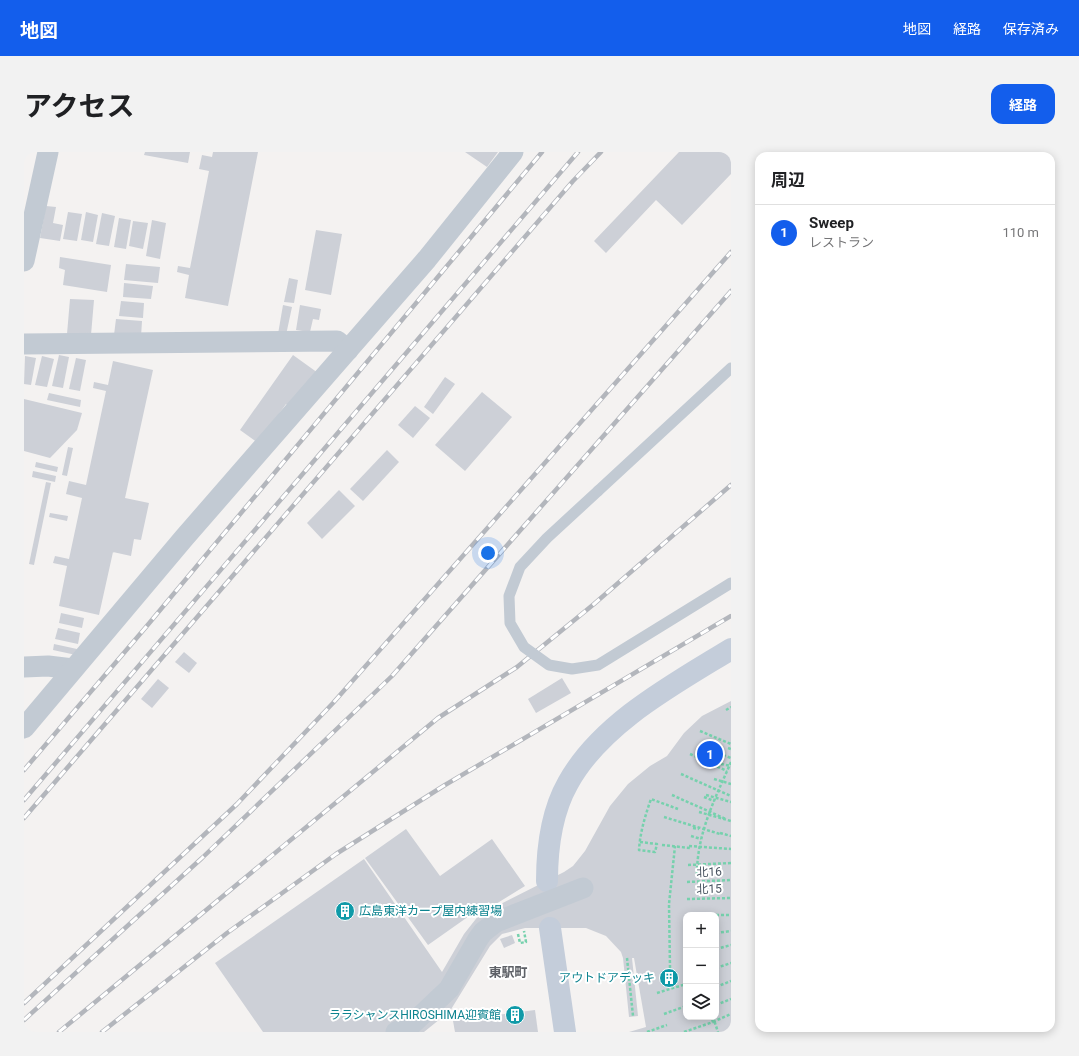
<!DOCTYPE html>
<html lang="ja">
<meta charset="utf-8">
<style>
:root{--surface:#fff;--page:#f2f2f2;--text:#202124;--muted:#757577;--line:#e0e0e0;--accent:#135eec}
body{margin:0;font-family:Roboto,"Noto Sans JP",sans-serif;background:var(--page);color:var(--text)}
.controls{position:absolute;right:12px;bottom:12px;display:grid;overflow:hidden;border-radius:8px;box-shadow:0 2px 10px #0003}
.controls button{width:36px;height:36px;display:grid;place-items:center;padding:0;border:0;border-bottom:1px solid var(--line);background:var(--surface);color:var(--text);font:20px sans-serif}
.you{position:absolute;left:464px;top:401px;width:14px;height:14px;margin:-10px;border:3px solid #fff;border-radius:50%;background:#1a73e8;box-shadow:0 0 0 6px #1a73e833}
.badge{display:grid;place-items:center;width:26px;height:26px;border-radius:50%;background:var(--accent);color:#fff;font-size:13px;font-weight:700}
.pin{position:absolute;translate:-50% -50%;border:2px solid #fff;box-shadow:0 1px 4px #0006}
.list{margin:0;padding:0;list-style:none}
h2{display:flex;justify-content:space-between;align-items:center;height:52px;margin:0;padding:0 16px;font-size:17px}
h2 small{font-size:13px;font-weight:400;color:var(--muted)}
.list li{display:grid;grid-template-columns:26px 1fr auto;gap:12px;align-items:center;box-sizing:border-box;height:56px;padding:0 16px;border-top:1px solid var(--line)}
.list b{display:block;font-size:15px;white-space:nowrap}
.list p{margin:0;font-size:13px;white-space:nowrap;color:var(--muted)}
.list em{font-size:13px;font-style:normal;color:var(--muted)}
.icon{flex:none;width:22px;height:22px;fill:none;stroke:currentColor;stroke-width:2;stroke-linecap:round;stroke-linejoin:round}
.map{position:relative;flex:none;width:707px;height:880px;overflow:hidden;border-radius:12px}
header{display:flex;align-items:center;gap:24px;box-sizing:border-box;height:56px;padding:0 20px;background:var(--accent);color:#fff}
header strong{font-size:19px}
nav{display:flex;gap:22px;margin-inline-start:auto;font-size:14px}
.intro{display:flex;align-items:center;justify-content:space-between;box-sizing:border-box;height:96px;padding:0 24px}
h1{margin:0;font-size:28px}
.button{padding:10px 18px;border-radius:12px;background:var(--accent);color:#fff;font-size:14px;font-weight:700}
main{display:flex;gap:24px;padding:0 24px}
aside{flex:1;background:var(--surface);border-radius:12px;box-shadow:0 2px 10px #0003}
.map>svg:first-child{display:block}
.building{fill:#cdd0d7;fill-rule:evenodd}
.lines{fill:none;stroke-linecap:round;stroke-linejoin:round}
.path{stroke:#76d1ad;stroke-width:2.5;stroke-dasharray:3 2;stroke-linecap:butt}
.lane{stroke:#c2cad3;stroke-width:11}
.street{stroke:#c2cad3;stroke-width:21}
.secondary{stroke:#c4cdda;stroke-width:22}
.rail-casing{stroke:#b3b6bc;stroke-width:4.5}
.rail{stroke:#fff;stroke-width:3;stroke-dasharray:9;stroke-linecap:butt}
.lane-bridge{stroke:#c2cad3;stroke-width:11}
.street-bridge{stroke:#c2cad3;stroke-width:21}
.labels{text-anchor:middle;stroke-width:4;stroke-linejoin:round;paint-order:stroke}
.street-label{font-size:12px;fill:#485360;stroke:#fff}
.culture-label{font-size:12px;fill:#0d838f;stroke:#fff;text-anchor:end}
.neighbourhood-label{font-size:13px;font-weight:bold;fill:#5e6167;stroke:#fff}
</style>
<header>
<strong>地図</strong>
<nav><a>地図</a><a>経路</a><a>保存済み</a></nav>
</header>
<div class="intro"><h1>アクセス</h1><a class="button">経路</a></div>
<main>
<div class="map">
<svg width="707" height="880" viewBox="0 0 707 880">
<rect width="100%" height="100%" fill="#f4f2f1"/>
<g class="building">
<path d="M 121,0 L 166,0 L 164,11 L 120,3 Z"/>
<path d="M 189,0 L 234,0 L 204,154 L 161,146 L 165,123 L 153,120 L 154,114 L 166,116 L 185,19 L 175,17 L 178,3 L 188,5 Z"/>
<path d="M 441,0 L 474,0 L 463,15 Z"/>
<path d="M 655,0 L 707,0 L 707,22 L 658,73 L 632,48 L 582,101 L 570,89 Z"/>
<path d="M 22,54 L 32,55 L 29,71 L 39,73 L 36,89 L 16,86 Z"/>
<path d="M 44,60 L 58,62 L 53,89 L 39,87 Z"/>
<path d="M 62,60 L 74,63 L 69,90 L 57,88 Z"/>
<path d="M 78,61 L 91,64 L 85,94 L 72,92 Z"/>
<path d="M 95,66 L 107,68 L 102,97 L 90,95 Z"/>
<path d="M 128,68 L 142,71 L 136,107 L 122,104 Z"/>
<path d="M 109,69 L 124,71 L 119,97 L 105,94 Z"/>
<path d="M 292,78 L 318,82 L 307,143 L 281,138 Z"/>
<path d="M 36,105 L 87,113 L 83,140 L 39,133 L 41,118 L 35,116 Z"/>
<path d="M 102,112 L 136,115 L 134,131 L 100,128 Z"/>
<path d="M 265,126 L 274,128 L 270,151 L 260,150 Z"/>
<path d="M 100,131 L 129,134 L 127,147 L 99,145 Z"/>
<path d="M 46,147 L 70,148 L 67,183 L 43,182 Z"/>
<path d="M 97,149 L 120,151 L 119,166 L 95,164 Z"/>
<path d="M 259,153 L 268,155 L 262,183 L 254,182 Z"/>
<path d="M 276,153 L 297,157 L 295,168 L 289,167 L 286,180 L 272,178 Z"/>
<path d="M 92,167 L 118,169 L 117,185 L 90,183 Z"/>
<path d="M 35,203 L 45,205 L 39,236 L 28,234 Z"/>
<path d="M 269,203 L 294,221 L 268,256 L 262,252 L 234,291 L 216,278 Z"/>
<path d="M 1,204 L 12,206 L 7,233 L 0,232 Z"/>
<path d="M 18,204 L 30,207 L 23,235 L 11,233 Z"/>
<path d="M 52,206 L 62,208 L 56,239 L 45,237 Z"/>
<path d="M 89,209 L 129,218 L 101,346 L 125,351 L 117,388 L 110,387 L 107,404 L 89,400 L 93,382 L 75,463 L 35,454 L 43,414 L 29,411 L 31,404 L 45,407 L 58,346 L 42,342 L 45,329 L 62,333 L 82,239 L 69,236 L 70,230 L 84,233 Z"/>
<path d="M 421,225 L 431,232 L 409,262 L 400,255 Z"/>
<path d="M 458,240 L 488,265 L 441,319 L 411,293 Z"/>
<path d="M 25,241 L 57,248 L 56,255 L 23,248 Z"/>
<path d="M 0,247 L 58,261 L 53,278 L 26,306 L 0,299 Z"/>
<path d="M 391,254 L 406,266 L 389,286 L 374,273 Z"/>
<path d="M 44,295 L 49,296 L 43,324 L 38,323 Z"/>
<path d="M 363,298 L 375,310 L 339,349 L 326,337 Z"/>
<path d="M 12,310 L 34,315 L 33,320 L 11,315 Z"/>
<path d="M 9,319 L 32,324 L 31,330 L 8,325 Z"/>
<path d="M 22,330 L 27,331 L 10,413 L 5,412 Z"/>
<path d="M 315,338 L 331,354 L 298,387 L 283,371 Z"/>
<path d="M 26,361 L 44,364 L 43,369 L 25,365 Z"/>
<path d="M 37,461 L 60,466 L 58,476 L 35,471 Z"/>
<path d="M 34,476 L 56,481 L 54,492 L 31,487 Z"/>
<path d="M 30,492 L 53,497 L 52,503 L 29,498 Z"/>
<path d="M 160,500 L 173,511 L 165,521 L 151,510 Z"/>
<path d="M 538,526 L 547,541 L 512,561 L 504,547 Z"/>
<path d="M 134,527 L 145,536 L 128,556 L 117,547 Z"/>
<path d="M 707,549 L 707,880 L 605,880 L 622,875 L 610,806 L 608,806 L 614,864 L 605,865 L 599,806 L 597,800 L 582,784 L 562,776 L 501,776 L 478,782 L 466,794 L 426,859 L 400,880 L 239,880 L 191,811 L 340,707 L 418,820 L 440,782 L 455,763 L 540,720 L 549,714 L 561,699 L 586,654 L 604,632 L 626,614 L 643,604 L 660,581 L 678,564 ZM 662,763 L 692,763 L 692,865 L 662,865 Z"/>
<path d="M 382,677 L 416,724 L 468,687 L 501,734 L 467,755 L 465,750 L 404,793 L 341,706 Z"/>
<path d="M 488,783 L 491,791 L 480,796 L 476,787 Z"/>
<path d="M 511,858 L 514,880 L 431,880 L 429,869 Z"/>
</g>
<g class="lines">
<g class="path">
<path d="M 702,558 L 707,555"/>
<path d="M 676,579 L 707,592"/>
<path d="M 704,596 L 707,597"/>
<path d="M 666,602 L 703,619"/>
<path d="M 699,603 L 707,606"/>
<path d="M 697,612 L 707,614"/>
<path d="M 657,622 L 707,644"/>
<path d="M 690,627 L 707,632"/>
<path d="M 648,643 L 702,667"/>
<path d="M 682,643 L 707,650"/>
<path d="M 680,645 L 690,649"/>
<path d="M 675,660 L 707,669"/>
<path d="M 640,665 L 696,682"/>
<path d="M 669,676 L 675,677"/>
<path d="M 696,681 L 707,684"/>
<path d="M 667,684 L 677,687"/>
<path d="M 616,690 L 633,692 L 631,700 L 615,698 C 616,681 621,664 627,647 L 654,657"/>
<path d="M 638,693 L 666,696"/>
<path d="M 665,694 L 707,697"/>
<path d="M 664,713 L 707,711"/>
<path d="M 673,722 C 673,681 691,647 707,610"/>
<path d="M 663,730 L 707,728"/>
<path d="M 663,747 L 707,746"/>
<path d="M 692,763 L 707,763"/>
<path d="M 692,781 L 707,779"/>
<path d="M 494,782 L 496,791 L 502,790 L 500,779"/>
<path d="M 692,797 L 707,793"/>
<path d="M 603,806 L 609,864"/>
<path d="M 646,816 L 645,752 L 651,694"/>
<path d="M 692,816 L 707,811"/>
<path d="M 692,835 L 707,829"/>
<path d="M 633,841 L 662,832"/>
<path d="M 692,853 L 707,847"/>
<path d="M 640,862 L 662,854"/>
<path d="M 689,865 L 694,880"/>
<path d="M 689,870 L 707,862"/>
<path d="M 623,880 L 643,873"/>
<path d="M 660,880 L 689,870 L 687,865"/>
</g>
<path class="lane" d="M 574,339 L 707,216"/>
<g class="street">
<path d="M 0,109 L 24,0"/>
<path d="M 0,192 L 313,189 L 324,198"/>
<path d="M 0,515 L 24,514 L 49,517"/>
<path d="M 0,576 L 160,386 L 403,107 L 489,0"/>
</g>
<g class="secondary">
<path d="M 523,729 C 523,696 527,661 544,631 C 577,571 650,532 707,497"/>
<path d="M 526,776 L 541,880"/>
</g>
<g class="rail-casing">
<g id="rail">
<path d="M 0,618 L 122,475 L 518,0"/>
<path d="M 0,648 L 554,0"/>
<path d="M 0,666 L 549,29 L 577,0"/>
<path d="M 0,851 L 213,652 L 309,551 L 707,100"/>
<path d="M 0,868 L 178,706 L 368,524 L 707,139"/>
<path d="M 35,880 L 414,566 L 493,515 L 570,452 L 707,333"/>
<path d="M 78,880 L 203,781 L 312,702 L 421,633 L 707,464"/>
</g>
</g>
<use href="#rail" class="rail"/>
<path class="lane-bridge" d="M 574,339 L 523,386 L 496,415 L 485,444 L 486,471 L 500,495 L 525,513 L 548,517 L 574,513 L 707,431"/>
<path class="street-bridge" d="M 372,880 L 387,873 L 425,837 L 454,787 L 459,780 L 472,770 L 559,736"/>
</g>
<defs>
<g id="building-disc" transform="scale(1)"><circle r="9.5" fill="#0f9aa8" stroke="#fff"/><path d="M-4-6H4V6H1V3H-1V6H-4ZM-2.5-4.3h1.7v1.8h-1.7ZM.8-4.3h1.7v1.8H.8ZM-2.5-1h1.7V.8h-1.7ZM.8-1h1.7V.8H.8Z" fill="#fff"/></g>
</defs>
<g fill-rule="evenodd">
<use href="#building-disc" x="321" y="759"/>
<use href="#building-disc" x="645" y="826"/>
<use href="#building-disc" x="491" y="863"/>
</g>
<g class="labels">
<g class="street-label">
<text transform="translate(685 720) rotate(-2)" y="4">北16</text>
<text transform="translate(685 737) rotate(-2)" y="4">北15</text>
</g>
<g class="culture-label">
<text x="335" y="763" text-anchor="start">広島東洋カープ屋内練習場</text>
<text x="631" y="830">アウトドアデッキ</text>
<text x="477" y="867">ララシャンスHIROSHIMA迎賓館</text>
</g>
<g class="neighbourhood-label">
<text x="484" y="825">東駅町</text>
</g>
</g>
</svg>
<div class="controls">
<button>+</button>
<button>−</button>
<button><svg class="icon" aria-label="layers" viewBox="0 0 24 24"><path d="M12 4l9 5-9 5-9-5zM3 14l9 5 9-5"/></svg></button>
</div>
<div class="you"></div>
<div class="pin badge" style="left:686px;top:602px">1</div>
</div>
<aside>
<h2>周辺<small></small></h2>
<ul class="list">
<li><span class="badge">1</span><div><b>Sweep</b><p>レストラン</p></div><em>110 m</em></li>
</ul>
</aside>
</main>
